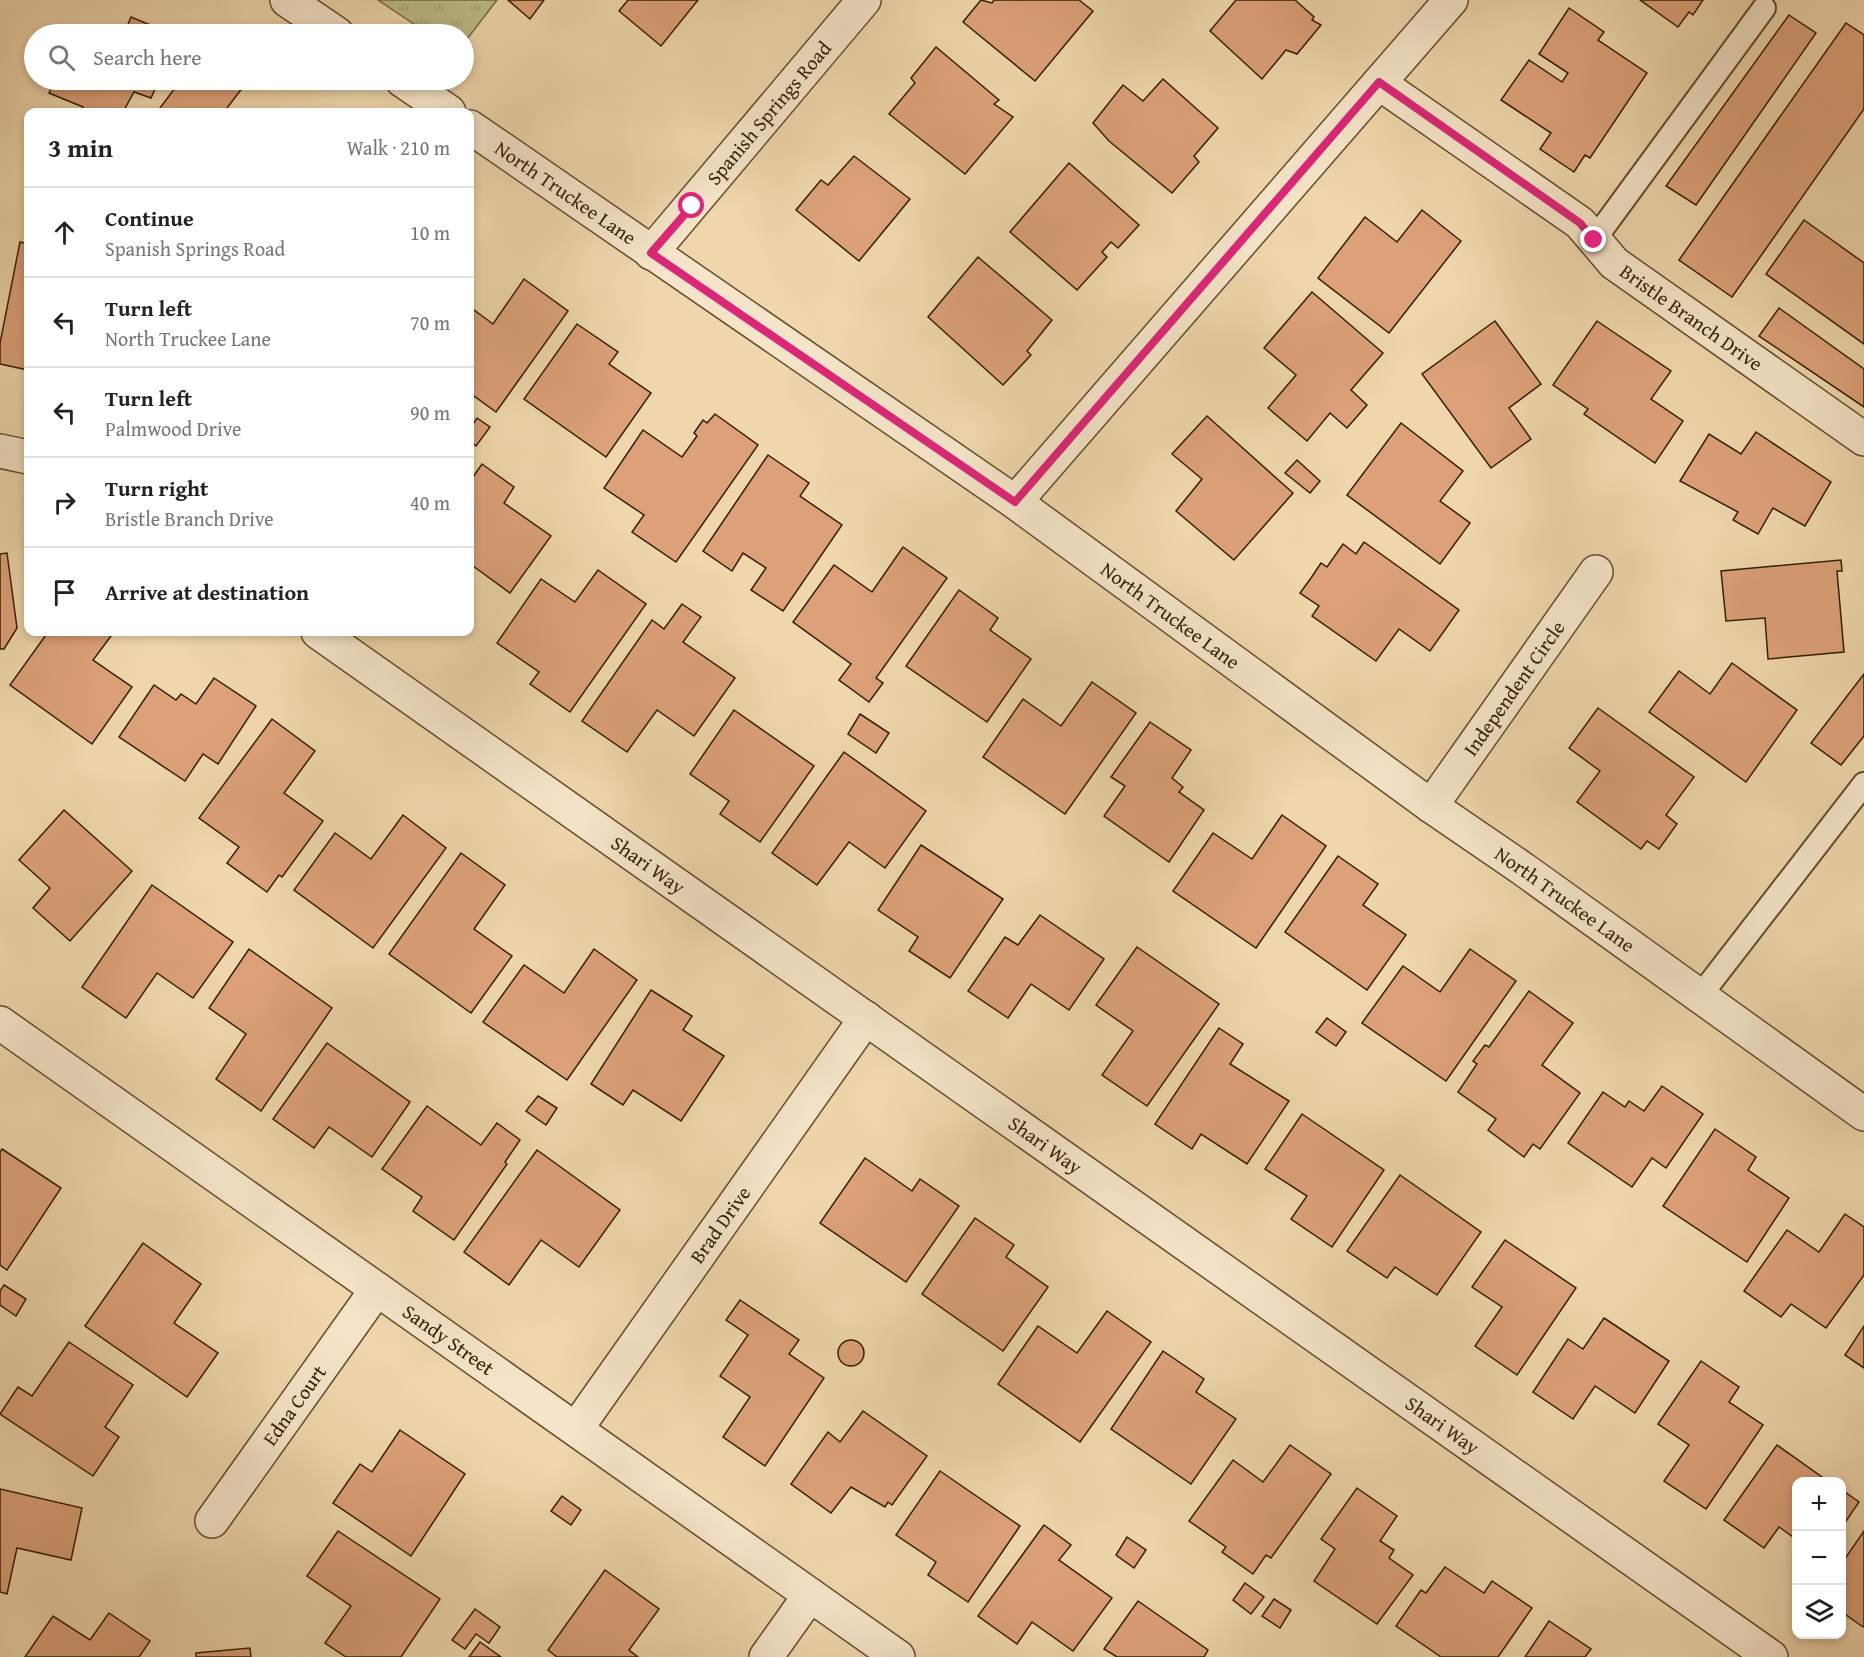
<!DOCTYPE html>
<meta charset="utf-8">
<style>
:root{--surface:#fff;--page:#f6f6f6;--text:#222;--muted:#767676;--line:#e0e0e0}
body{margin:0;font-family:"Gentium Book Plus",serif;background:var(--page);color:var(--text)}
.controls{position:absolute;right:18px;bottom:18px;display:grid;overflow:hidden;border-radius:12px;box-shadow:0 3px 9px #0003}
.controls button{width:54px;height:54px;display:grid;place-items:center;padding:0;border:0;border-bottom:2px solid var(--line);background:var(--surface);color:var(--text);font:30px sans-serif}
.stop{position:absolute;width:18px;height:18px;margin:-14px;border:4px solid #db2777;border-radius:50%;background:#fff}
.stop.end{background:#db2777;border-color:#fff;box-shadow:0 2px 6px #0008}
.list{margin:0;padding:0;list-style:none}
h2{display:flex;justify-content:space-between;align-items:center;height:78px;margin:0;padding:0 24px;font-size:26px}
h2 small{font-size:20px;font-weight:400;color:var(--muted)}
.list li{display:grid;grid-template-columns:39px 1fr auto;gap:18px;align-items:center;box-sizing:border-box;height:90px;padding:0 24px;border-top:2px solid var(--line)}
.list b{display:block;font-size:22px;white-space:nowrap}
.list p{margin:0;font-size:20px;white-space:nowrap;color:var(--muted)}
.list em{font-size:20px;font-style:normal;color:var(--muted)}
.icon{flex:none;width:33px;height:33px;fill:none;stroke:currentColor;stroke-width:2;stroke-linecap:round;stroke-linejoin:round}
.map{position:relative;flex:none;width:1864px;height:1657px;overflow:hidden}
.search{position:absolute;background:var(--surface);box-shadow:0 3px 9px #0003;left:24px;top:24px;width:450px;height:66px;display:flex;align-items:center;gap:15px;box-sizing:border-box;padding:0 21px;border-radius:33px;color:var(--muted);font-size:22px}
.panel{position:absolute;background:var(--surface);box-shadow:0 3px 9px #0003;left:24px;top:108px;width:450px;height:528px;border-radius:12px}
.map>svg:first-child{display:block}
.grass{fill:url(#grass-tufts);stroke:#786e44;stroke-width:1.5}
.building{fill:#dca179;stroke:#351e00;stroke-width:1.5}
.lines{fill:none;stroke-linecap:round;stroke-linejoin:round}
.service-casing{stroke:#644c2b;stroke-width:26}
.minor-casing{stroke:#644c2b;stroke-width:36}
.tertiary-casing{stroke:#644c2b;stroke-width:36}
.service{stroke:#f5e4c9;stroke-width:22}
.minor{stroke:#f5e4c9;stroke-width:33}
.tertiary{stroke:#f5e4c9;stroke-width:33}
.route{stroke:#db2777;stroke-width:8}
.labels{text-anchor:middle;stroke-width:4.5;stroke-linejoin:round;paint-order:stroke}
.street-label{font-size:20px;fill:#351e00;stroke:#f5e4c9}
</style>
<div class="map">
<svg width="1864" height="1657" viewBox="0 0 1864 1657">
<defs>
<pattern id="grass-tufts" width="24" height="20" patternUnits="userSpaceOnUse" patternTransform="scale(1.5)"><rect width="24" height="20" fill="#bcbd87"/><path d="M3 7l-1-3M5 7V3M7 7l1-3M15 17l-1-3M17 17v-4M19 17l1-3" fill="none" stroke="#a2a273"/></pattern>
</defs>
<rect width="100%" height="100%" fill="#efd6ac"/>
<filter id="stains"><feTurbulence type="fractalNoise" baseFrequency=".00333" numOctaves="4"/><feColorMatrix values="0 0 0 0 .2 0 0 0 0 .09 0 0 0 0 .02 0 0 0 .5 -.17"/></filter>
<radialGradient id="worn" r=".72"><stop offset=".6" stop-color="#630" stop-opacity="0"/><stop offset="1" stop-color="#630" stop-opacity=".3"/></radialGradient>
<path class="grass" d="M 378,0 L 497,0 L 464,43 L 464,34 L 429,34 Z"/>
<g class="building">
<path d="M 508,0 L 544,0 L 530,19 Z"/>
<path d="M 628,0 L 698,0 L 661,46 L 619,11 Z"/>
<path d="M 981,0 L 992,3 L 994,0 L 1079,0 L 1093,11 L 1035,81 L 963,22 Z"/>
<path d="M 1236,0 L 1295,0 L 1314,17 L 1312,20 L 1321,25 L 1297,54 L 1286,50 L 1262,79 L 1210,31 Z"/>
<path d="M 1640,0 L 1703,0 L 1693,15 L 1689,12 L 1678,27 Z"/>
<path d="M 1569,8 L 1604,32 L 1598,40 L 1647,73 L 1590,158 L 1585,155 L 1574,172 L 1540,149 L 1551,133 L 1501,100 L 1529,60 L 1562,82 L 1568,73 L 1539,54 Z"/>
<path d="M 1789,15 L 1816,33 L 1696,205 L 1666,186 Z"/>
<path d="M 131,17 L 143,22 L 172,34 L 124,34 Z"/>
<path d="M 1846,23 L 1864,35 L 1864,109 L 1732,297 L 1679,260 Z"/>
<path d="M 936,47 L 999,100 L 994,104 L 1013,117 L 965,174 L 889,114 L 915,83 L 911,78 Z"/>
<path d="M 1163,79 L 1218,128 L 1194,156 L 1199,162 L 1172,193 L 1109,141 L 1093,123 L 1123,85 L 1143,101 Z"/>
<path d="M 55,80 L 159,80 L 151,98 L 134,92 L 123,112 L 81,112 L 83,107 L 49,93 Z"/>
<path d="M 181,80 L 241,80 L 246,83 L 224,112 L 157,112 Z"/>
<path d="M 854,156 L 910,199 L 859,261 L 796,210 L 821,180 L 828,185 Z"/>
<path d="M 1069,163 L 1139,225 L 1118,248 L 1111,242 L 1102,252 L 1107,257 L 1077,290 L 1010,232 Z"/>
<path d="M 1422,210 L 1461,241 L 1389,333 L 1318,278 L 1365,217 L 1397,242 Z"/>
<path d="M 1804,220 L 1864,263 L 1864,344 L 1766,274 Z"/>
<path d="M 20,242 L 28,244 L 28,370 L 0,364 L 0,343 Z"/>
<path d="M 978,257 L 1052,320 L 1027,351 L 1031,355 L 1003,385 L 928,317 Z"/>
<path d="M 524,279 L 568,311 L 496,412 L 470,393 L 470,307 L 493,324 Z"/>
<path d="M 1312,292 L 1383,353 L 1351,390 L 1367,405 L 1347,428 L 1330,413 L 1307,441 L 1268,408 L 1296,375 L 1264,348 Z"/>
<path d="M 1779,308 L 1864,369 L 1864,407 L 1759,336 Z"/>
<path d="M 1495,321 L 1541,384 L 1509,408 L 1531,439 L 1491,468 L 1422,374 Z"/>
<path d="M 1597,321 L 1671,371 L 1651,399 L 1683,421 L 1655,463 L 1584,414 L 1588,409 L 1553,385 Z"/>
<path d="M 577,324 L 618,352 L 609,364 L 651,393 L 606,457 L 524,399 Z"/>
<path d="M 715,414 L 758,445 L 676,562 L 632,532 L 644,515 L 604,488 L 643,430 L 682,457 L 697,436 L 694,433 L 703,420 L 707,423 Z"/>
<path d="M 1207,416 L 1293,493 L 1234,560 L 1176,511 L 1202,479 L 1172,454 Z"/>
<path d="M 477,418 L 490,427 L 476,446 L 470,441 L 470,429 Z"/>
<path d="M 1401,423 L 1463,471 L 1440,501 L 1470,523 L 1440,564 L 1347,495 Z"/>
<path d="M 1756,432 L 1831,482 L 1805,526 L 1773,508 L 1758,534 L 1733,520 L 1738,512 L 1680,481 L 1709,434 L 1741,454 Z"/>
<path d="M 768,455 L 809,483 L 800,496 L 842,525 L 783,611 L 751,590 L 766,568 L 743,553 L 732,571 L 703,551 Z"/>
<path d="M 1297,460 L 1320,481 L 1310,493 L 1285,473 Z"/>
<path d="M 482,464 L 514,487 L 504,503 L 551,536 L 510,593 L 473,566 L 470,571 L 470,479 L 471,480 Z"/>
<path d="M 1364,542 L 1459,610 L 1430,651 L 1399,629 L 1376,661 L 1312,616 L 1319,606 L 1300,593 L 1311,578 L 1321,563 L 1327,567 L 1343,544 L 1356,554 Z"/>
<path d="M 903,547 L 947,578 L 876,678 L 883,683 L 869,702 L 839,680 L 851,664 L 793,622 L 834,565 L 872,592 Z"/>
<path d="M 7,553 L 17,628 L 4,649 L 0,649 L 0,554 Z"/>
<path d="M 1841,560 L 1842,571 L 1837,571 L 1844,652 L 1768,659 L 1765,618 L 1726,621 L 1721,571 Z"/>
<path d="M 598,570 L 646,604 L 570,712 L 530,684 L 539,672 L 497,643 L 541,579 L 575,602 Z"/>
<path d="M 959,590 L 998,618 L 990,630 L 1031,659 L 987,722 L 906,666 Z"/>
<path d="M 682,604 L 701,617 L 683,642 L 735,678 L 694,736 L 657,710 L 627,752 L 582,721 L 652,620 L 664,629 Z"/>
<path d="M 48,632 L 114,632 L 93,660 L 132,687 L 92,744 L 10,685 Z"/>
<path d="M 1732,663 L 1797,710 L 1746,782 L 1649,712 L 1679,671 L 1710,694 Z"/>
<path d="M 1864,674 L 1864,736 L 1841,765 L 1811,743 Z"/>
<path d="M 214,678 L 256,706 L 218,764 L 203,754 L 185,781 L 119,737 L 154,685 L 176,700 L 181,694 L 196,704 Z"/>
<path d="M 1092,682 L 1136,713 L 1065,814 L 983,757 L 1023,699 L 1061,726 Z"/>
<path d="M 1598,708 L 1694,777 L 1666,815 L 1677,824 L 1659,849 L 1647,841 L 1641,849 L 1577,802 L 1600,771 L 1569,748 Z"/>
<path d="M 734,710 L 814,766 L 760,842 L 720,814 L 729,801 L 690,774 Z"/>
<path d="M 860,714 L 889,733 L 876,753 L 848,734 Z"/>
<path d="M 272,719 L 315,751 L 284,793 L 323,821 L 282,877 L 279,875 L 267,892 L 227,863 L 239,847 L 199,818 Z"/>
<path d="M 1150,722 L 1191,750 L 1172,778 L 1183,787 L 1179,792 L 1204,810 L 1169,862 L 1104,816 L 1125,786 L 1111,777 Z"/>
<path d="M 844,752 L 926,811 L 885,868 L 849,842 L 817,885 L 772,853 Z"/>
<path d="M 64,810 L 132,871 L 70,941 L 33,908 L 50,888 L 19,860 Z"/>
<path d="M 403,815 L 446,848 L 373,948 L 294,890 L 335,833 L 371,859 Z"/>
<path d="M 1282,815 L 1326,846 L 1256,948 L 1173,891 L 1213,833 L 1252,859 Z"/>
<path d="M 921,845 L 1003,899 L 950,978 L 909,951 L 918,937 L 878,910 Z"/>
<path d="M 461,853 L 505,885 L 474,929 L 512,956 L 471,1013 L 389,954 Z"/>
<path d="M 1338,856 L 1378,884 L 1363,905 L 1406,935 L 1367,990 L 1285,932 Z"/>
<path d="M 152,885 L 233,942 L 193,998 L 157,973 L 126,1018 L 82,987 Z"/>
<path d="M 1040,915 L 1104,959 L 1069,1010 L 1031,984 L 1008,1018 L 968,991 L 1005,937 L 1018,945 Z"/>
<path d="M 1137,947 L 1219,1004 L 1147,1106 L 1102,1075 L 1133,1031 L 1096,1005 Z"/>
<path d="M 249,949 L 332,1008 L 261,1111 L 216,1079 L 246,1034 L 209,1008 Z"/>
<path d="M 594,949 L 637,980 L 567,1080 L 483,1022 L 524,965 L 564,993 Z"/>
<path d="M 1470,949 L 1516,981 L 1446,1081 L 1362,1023 L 1403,966 L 1440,992 Z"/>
<path d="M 651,990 L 692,1016 L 683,1030 L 724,1056 L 681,1121 L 633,1090 L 623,1105 L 591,1084 Z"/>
<path d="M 1529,991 L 1573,1023 L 1542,1065 L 1580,1093 L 1540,1149 L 1533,1144 L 1524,1157 L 1488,1130 L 1496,1119 L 1458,1092 L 1477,1064 L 1473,1061 L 1485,1045 L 1489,1047 Z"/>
<path d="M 1327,1018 L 1346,1032 L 1336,1046 L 1316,1032 Z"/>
<path d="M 1219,1028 L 1243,1044 L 1230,1064 L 1289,1101 L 1247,1164 L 1201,1134 L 1192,1149 L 1155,1124 Z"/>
<path d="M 327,1043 L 410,1102 L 372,1157 L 329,1127 L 314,1148 L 273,1119 Z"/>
<path d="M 1662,1086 L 1703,1114 L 1666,1168 L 1652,1158 L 1632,1187 L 1568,1143 L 1603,1092 L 1625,1107 L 1629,1101 L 1644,1111 Z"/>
<path d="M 538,1096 L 557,1108 L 546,1125 L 526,1111 Z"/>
<path d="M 427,1106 L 481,1145 L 497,1123 L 520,1140 L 505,1162 L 507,1164 L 454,1240 L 413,1211 L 422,1197 L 382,1169 Z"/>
<path d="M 1302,1114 L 1384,1170 L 1332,1247 L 1291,1219 L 1307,1196 L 1265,1169 Z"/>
<path d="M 1715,1129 L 1756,1157 L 1748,1170 L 1789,1198 L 1747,1262 L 1663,1206 Z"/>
<path d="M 2,1149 L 61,1188 L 7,1270 L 0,1265 L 0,1152 Z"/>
<path d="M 537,1150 L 620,1210 L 579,1267 L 541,1240 L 509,1285 L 464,1252 Z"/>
<path d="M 865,1158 L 912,1191 L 920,1179 L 959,1206 L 906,1282 L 820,1223 Z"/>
<path d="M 1400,1175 L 1481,1232 L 1437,1295 L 1395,1267 L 1387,1278 L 1347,1251 Z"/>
<path d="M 1845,1214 L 1864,1227 L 1864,1275 L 1826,1328 L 1791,1304 L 1781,1317 L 1744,1291 L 1787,1230 L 1819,1252 Z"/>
<path d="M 975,1218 L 1014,1245 L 1006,1257 L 1048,1287 L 1003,1351 L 922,1294 Z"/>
<path d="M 1505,1240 L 1576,1288 L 1517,1375 L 1475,1346 L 1502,1307 L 1472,1287 Z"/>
<path d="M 143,1243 L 201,1284 L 174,1323 L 218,1353 L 187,1397 L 85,1326 Z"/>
<path d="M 4,1285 L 26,1299 L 16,1316 L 0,1305 L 0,1291 Z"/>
<path d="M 740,1300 L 799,1340 L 789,1354 L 824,1378 L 765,1466 L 723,1437 L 750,1397 L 720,1376 L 748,1335 L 726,1320 Z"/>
<path d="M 1107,1311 L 1151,1342 L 1080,1442 L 998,1384 L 1038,1326 L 1077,1353 Z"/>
<path d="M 1604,1318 L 1669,1361 L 1635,1413 L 1595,1386 L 1573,1419 L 1533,1392 L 1568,1339 L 1583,1349 Z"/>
<path d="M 1864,1326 L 1864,1368 L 1845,1355 Z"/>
<circle cx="851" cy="1353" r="13"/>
<path d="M 69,1342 L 133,1385 L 105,1427 L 119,1437 L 93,1476 L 0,1414 L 18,1387 L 32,1396 Z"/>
<path d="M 1163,1351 L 1204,1379 L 1196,1392 L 1236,1419 L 1191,1484 L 1111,1429 Z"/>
<path d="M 1701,1361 L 1739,1387 L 1729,1402 L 1763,1425 L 1706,1509 L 1664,1481 L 1689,1445 L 1658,1424 Z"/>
<path d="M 863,1411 L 927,1456 L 892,1505 L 888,1502 L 885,1507 L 851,1487 L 831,1513 L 791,1484 L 828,1432 L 840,1442 Z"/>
<path d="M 400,1430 L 465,1474 L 411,1556 L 333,1503 L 360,1464 L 372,1472 Z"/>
<path d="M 1290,1445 L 1331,1474 L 1271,1558 L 1266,1555 L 1253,1574 L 1222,1552 L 1226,1547 L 1189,1521 L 1233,1460 L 1263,1482 Z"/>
<path d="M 1777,1445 L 1829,1482 L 1796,1482 L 1796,1539 L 1779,1527 L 1764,1548 L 1724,1520 Z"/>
<path d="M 940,1471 L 1020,1526 L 968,1602 L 928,1575 L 936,1562 L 896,1535 Z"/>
<path d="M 1357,1488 L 1397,1516 L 1380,1541 L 1394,1550 L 1389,1558 L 1413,1575 L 1377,1624 L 1314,1581 L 1335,1549 L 1321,1539 Z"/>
<path d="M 0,1489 L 82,1508 L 71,1560 L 17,1548 L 7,1594 L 0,1592 Z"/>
<path d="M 1842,1490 L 1859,1502 L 1842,1527 Z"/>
<path d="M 562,1496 L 581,1510 L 571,1525 L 551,1511 Z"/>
<path d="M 1044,1525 L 1071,1545 L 1059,1560 L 1112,1598 L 1073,1651 L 1032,1622 L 1017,1644 L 978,1616 Z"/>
<path d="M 338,1531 L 440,1599 L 401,1657 L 346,1657 L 325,1643 L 351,1606 L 307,1576 Z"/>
<path d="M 1864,1531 L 1864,1625 L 1863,1627 L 1842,1612 L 1842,1563 Z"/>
<path d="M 1127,1537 L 1146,1550 L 1134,1568 L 1116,1555 Z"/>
<path d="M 1445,1567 L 1484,1593 L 1492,1581 L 1532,1608 L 1498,1657 L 1441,1657 L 1396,1626 L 1421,1590 L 1426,1593 Z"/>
<path d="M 605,1570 L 659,1609 L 629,1650 L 638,1657 L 557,1657 L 548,1650 Z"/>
<path d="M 1245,1583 L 1264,1597 L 1251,1614 L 1233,1600 Z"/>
<path d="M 1274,1599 L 1291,1610 L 1280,1628 L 1262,1616 Z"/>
<path d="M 1138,1601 L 1208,1650 L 1204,1657 L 1117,1657 L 1104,1649 Z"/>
<path d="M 475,1609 L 500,1627 L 489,1643 L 476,1634 L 465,1649 L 452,1640 Z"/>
<path d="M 109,1613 L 150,1641 L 139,1657 L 25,1657 L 53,1616 L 90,1640 Z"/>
<path d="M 1549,1621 L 1591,1649 L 1585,1657 L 1525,1657 Z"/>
<path d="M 480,1642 L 501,1657 L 469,1657 Z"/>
<path d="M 250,1648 L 251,1657 L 196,1657 L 196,1653 Z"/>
</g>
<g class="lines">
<g class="service-casing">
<g id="service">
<path d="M 1594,240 L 1764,8"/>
<path d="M 1700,996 L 1864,784"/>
</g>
</g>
<g class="minor-casing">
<g id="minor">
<path id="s1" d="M 1379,83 L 1580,223 L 1614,263 L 1864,439"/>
<path d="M 0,451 L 28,457"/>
<path d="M 1015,502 L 1451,0"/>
<path id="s2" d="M 318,632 L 1771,1657"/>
<path id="s3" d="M 1431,806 L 1596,572"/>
<path id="s4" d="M 0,1023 L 898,1657"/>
<path id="s5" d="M 576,1429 L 866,1018"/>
<path id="s6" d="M 212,1521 L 377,1289"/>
<path d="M 766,1657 L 810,1595"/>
</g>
</g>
<g class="tertiary-casing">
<g id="tertiary">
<path d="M 287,0 L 337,34"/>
<path d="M 402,80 L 449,112"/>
<path id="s7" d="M 470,127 L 1015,502 L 1431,806 L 1523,869 L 1864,1114"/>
<path id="s8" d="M 651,253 L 864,0"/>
</g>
</g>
<use href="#service" class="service"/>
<use href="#minor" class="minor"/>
<use href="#tertiary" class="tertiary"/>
</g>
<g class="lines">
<path class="route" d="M 692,206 L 651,253 L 1015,502 L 1379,82 L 1580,223 L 1594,240"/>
</g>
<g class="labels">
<g class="street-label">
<text dy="7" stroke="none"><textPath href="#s8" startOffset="183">Spanish Springs Road</textPath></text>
<text dy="7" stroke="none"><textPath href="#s7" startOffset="116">North Truckee Lane</textPath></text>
<text dy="7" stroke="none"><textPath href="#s1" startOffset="392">Bristle Branch Drive</textPath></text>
<text dy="7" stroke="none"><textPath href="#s7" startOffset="854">North Truckee Lane</textPath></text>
<text dy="7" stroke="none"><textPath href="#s3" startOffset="144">Independent Circle</textPath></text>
<text dy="7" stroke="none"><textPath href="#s2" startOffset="404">Shari Way</textPath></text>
<text dy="7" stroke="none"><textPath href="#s7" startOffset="1340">North Truckee Lane</textPath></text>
<text dy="7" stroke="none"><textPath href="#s2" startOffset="890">Shari Way</textPath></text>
<text dy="7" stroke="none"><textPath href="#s5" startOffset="250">Brad Drive</textPath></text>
<text dy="7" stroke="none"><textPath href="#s4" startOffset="549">Sandy Street</textPath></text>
<text dy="7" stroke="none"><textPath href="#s6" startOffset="142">Edna Court</textPath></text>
<text dy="7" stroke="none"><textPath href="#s2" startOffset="1376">Shari Way</textPath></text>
</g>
</g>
<rect width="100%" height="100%" filter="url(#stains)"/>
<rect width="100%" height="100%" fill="url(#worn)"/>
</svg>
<div class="controls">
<button>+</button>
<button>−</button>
<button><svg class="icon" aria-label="layers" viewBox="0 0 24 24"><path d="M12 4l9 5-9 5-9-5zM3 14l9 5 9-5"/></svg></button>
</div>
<div class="stop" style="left:692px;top:206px"></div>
<div class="stop end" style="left:1594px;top:240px"></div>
<div class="search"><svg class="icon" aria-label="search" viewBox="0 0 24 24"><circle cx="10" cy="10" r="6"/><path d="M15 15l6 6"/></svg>Search here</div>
<section class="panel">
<h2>3 min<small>Walk · 210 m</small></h2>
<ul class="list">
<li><svg class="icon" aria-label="ahead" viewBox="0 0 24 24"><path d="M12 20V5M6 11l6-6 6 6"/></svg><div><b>Continue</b><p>Spanish Springs Road</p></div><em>10 m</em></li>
<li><svg class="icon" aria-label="left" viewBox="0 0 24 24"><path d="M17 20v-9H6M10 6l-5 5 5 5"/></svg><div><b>Turn left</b><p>North Truckee Lane</p></div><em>70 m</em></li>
<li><svg class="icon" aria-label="left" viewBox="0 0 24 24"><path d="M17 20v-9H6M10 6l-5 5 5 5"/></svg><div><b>Turn left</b><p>Palmwood Drive</p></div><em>90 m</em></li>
<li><svg class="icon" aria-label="right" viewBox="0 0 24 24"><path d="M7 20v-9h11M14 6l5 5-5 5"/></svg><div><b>Turn right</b><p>Bristle Branch Drive</p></div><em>40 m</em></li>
<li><svg class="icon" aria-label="arrive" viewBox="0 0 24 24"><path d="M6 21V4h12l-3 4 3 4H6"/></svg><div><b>Arrive at destination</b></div></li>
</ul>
</section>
</div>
